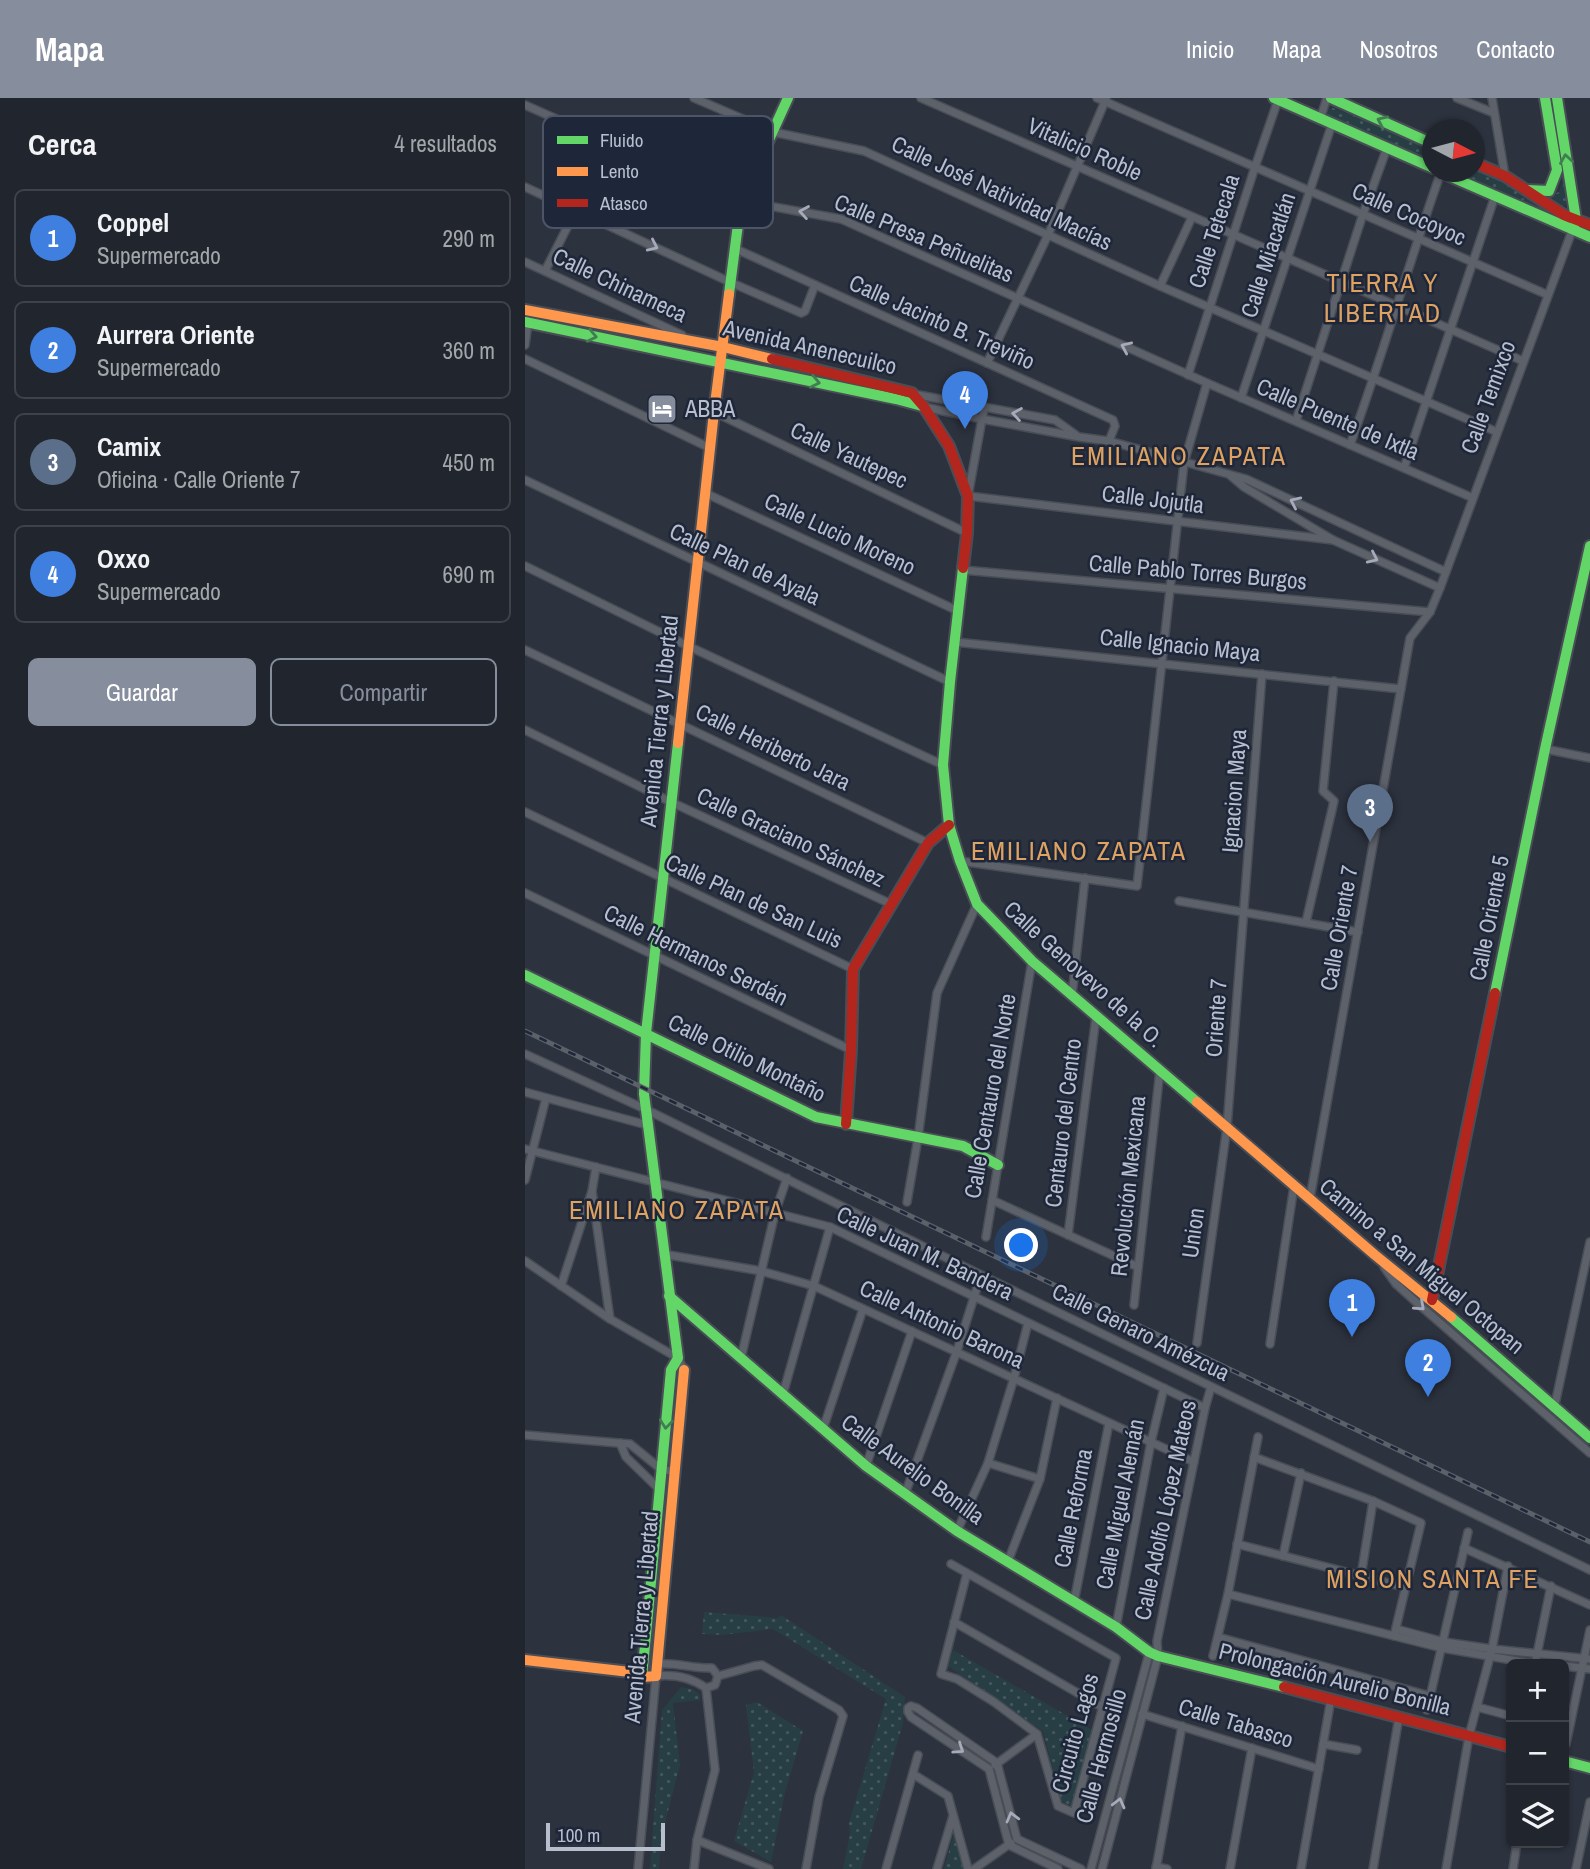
<!DOCTYPE html>
<html lang="es">
<meta charset="utf-8">
<style>
:root{--surface:#21262e;--page:#292e36;--text:#f1f3f6;--muted:#a2a5aa;--line:#3e434a;--accent:#868d9c}
body{margin:0;font-family:"Archivo Narrow",sans-serif;background:var(--page);color:var(--text)}
.controls{position:absolute;right:21px;bottom:21px;display:grid;overflow:hidden;border-radius:10px;box-shadow:0 2px 5px #0004}
.controls button{width:63px;height:63px;display:grid;place-items:center;padding:0;border:0;border-bottom:2px solid var(--line);background:var(--surface);color:var(--text);font:35px sans-serif}
.compass{position:absolute;left:897px;top:21px;width:63px;height:63px;border-radius:50%;background:var(--surface);box-shadow:0 2px 5px #0004;rotate:96deg}
.scale{position:absolute;left:21px;bottom:18px;width:119px;box-sizing:border-box;padding-left:7px;border:4px solid #b7bece;border-top:0;font-size:19px;line-height:24px;white-space:nowrap;color:#b7bece;-webkit-text-stroke:5px #1e273a;paint-order:stroke}
.you{position:absolute;left:497px;top:1148px;width:24px;height:24px;margin:-18px;border:5px solid #fff;border-radius:50%;background:#1a73e8;box-shadow:0 0 0 10px #1a73e833}
.badge{display:grid;place-items:center;width:46px;height:46px;border-radius:50%;background:var(--accent);color:#fff;font-size:23px;font-weight:700}
.pin{position:absolute;translate:-50% -58px;filter:drop-shadow(0 2px 4px #0008)}
.pin::after{content:'';position:absolute;top:37px;width:24px;height:21px;background:inherit;clip-path:polygon(0 0,100% 0,50% 100%)}
.list{margin:0;padding:0;list-style:none}
h2{display:flex;justify-content:space-between;align-items:center;height:91px;margin:0;padding:0 28px;font-size:30px}
h2 small{font-size:23px;font-weight:400;color:var(--muted)}
.list li{display:grid;grid-template-columns:46px 1fr auto;gap:21px;align-items:center;box-sizing:border-box;height:98px;margin:0 14px 14px;padding:0 14px;border:2px solid var(--line);border-radius:10px}
.list b{display:block;font-size:26px;white-space:nowrap}
.list p{margin:0;font-size:23px;white-space:nowrap;color:var(--muted)}
.list em{font-size:23px;font-style:normal;color:var(--muted)}
.actions{display:flex;gap:14px;padding:21px 28px}
.actions a{flex:1;padding:16px 0;border:2px solid var(--accent);border-radius:10px;text-align:center;font-size:24px;color:var(--accent)}
.actions .main{background:var(--accent);color:#fff}
.icon{flex:none;width:38px;height:38px;fill:none;stroke:currentColor;stroke-width:2;stroke-linecap:round;stroke-linejoin:round}
.map{position:relative;flex:none;width:1065px;height:1771px;overflow:hidden}
header{display:flex;align-items:center;gap:42px;box-sizing:border-box;height:98px;padding:0 35px;background:var(--accent);color:#fff}
header strong{font-size:33px}
nav{display:flex;gap:38px;margin-inline-start:auto;font-size:24px}
main{display:flex}
aside{flex:1;background:var(--surface)}
.map>svg:first-child{display:block}
.green{fill:url(#green-dots)}
.lines{fill:none;stroke-linecap:round;stroke-linejoin:round}
.street-casing{stroke:#494d56;stroke-width:10}
.fast-casing{stroke:#494d56;stroke-width:14}
.slow-casing{stroke:#494d56;stroke-width:14}
.jam-casing{stroke:#494d56;stroke-width:14}
.street{stroke:#5d616a;stroke-width:7}
.fast{stroke:#63d668;stroke-width:10}
.slow{stroke:#ff974d;stroke-width:10}
.jam{stroke:#b3261e;stroke-width:10}
.rail-casing{stroke:#5b6069;stroke-width:5}
.rail{stroke:#1e273a;stroke-width:2.5;stroke-dasharray:8;stroke-linecap:butt}
.oneway{stroke:#407e51}
.oneway2{stroke:#a5abba}
.labels{text-anchor:middle;stroke-width:5;stroke-linejoin:round;paint-order:stroke}
.street-label{font-size:23px;fill:#b7bece;stroke:#1e273a}
.poi-label{font-size:23px;fill:#b7bece;stroke:#1e273a;text-anchor:start}
.quarter-label{font-size:26px;letter-spacing:2px;fill:#dfa261;stroke:#1e273a}
.key{fill:#1e273a;stroke:#4c5466;stroke-width:2}
.key-label{font-size:19px;fill:#b7bece}
</style>
<header>
<strong>Mapa</strong>
<nav><a>Inicio</a><a>Mapa</a><a>Nosotros</a><a>Contacto</a></nav>
</header>
<main>
<aside>
<h2>Cerca<small>4 resultados</small></h2>
<ul class="list">
<li><span class="badge" style="background:#3f7fe0">1</span><div><b>Coppel</b><p>Supermercado</p></div><em>290 m</em></li>
<li><span class="badge" style="background:#3f7fe0">2</span><div><b>Aurrera Oriente</b><p>Supermercado</p></div><em>360 m</em></li>
<li><span class="badge" style="background:#5c6f8a">3</span><div><b>Camix</b><p>Oficina · Calle Oriente 7</p></div><em>450 m</em></li>
<li><span class="badge" style="background:#3f7fe0">4</span><div><b>Oxxo</b><p>Supermercado</p></div><em>690 m</em></li>
</ul>
<div class="actions"><a class="main">Guardar</a><a>Compartir</a></div>
</aside>
<div class="map">
<svg width="1065" height="1771" viewBox="0 0 1065 1771">
<defs>
<pattern id="green-dots" width="8" height="8" patternUnits="userSpaceOnUse" patternTransform="scale(1.75)"><rect width="8" height="8" fill="#283e45"/><path d="M2 2h.1M6 6h.1" fill="none" stroke="#45585f" stroke-width="1.8" stroke-linecap="round"/></pattern>
</defs>
<rect width="100%" height="100%" fill="#2c323e"/>
<g class="green">
<path d="M 1024,0 L 1027,0 L 1043,103 L 1039,108 L 1035,108 L 1025,97 L 1034,94 L 1037,85 Z"/>
<path d="M 808,10 L 907,48 L 907,66 L 801,19 L 804,11 Z"/>
<path d="M 950,67 L 983,84 L 1023,111 L 1021,112 L 950,82 L 924,74 L 950,74 Z"/>
<path d="M 179,1514 L 253,1520 L 256,1517 L 380,1599 L 378,1625 L 336,1771 L 318,1771 L 325,1736 L 324,1725 L 361,1601 L 248,1531 L 197,1537 L 177,1536 Z"/>
<path d="M 428,1552 L 567,1632 L 546,1708 L 536,1703 L 518,1633 L 423,1568 Z"/>
<path d="M 156,1589 L 167,1591 L 174,1596 L 175,1602 L 148,1605 L 155,1667 L 137,1736 L 134,1771 L 125,1771 L 137,1612 Z"/>
<path d="M 232,1604 L 278,1633 L 260,1694 L 246,1764 L 209,1743 L 229,1674 L 221,1607 Z"/>
<path d="M 429,1735 L 439,1771 L 419,1771 Z"/>
</g>
<g class="lines">
<g class="street-casing">
<g id="street">
<path d="M 169,0 L 248,34 L 339,53 L 635,188 L 972,334"/>
<path d="M 396,0 L 998,263"/>
<path d="M 572,0 L 1023,197"/>
<path d="M 932,0 L 969,15"/>
<path d="M 967,0 L 980,78"/>
<path d="M 0,7 L 216,103 L 316,121 L 682,285 L 948,400"/>
<path d="M 795,21 L 802,0"/>
<path d="M 0,89 L 207,185 L 276,215 L 280,213 L 290,187"/>
<path d="M 211,151 L 588,322 L 590,328 L 584,343"/>
<path d="M 0,164 L 157,237"/>
<path d="M 20,173 L 51,112"/>
<path d="M 635,188 L 667,119"/>
<path d="M 0,247 L 3,225"/>
<path d="M 0,261 L 185,350"/>
<path d="M 462,265 L 523,137 L 581,1"/>
<path d="M 663,277 L 730,69 L 753,2"/>
<path d="M 388,296 L 530,322 L 551,337"/>
<path d="M 716,300 L 807,26"/>
<path d="M 399,309 L 457,321 L 554,339 L 584,343 L 721,381 L 921,474"/>
<path d="M 459,310 L 443,398 L 808,442"/>
<path d="M 189,314 L 442,435"/>
<path d="M 771,323 L 838,116 L 862,50"/>
<path d="M 825,347 C 858,257 884,164 916,74"/>
<path d="M 879,370 L 970,98"/>
<path d="M 706,378 L 719,389 L 808,442 L 915,490"/>
<path d="M 0,382 L 425,584"/>
<path d="M 180,395 L 433,513"/>
<path d="M 0,468 L 163,548 L 418,667"/>
<path d="M 438,472 L 905,514"/>
<path d="M 430,544 L 876,591"/>
<path d="M 0,552 L 403,745"/>
<path d="M 0,632 L 146,704 L 366,806"/>
<path d="M 1020,651 L 1065,660"/>
<path d="M 0,714 L 328,871"/>
<path d="M 435,763 L 612,788 L 659,365 L 682,285"/>
<path d="M 0,795 L 326,952"/>
<path d="M 654,803 L 833,834"/>
<path d="M 781,824 L 809,703 L 798,693 L 809,583"/>
<path d="M 547,897 L 560,780"/>
<path d="M 0,956 L 120,1011 L 456,1177 L 1065,1472"/>
<path d="M 0,994 L 122,1027"/>
<path d="M 0,1051 L 305,1129 L 680,1310"/>
<path d="M 0,1082 L 21,1000"/>
<path d="M 67,1093 L 85,1221"/>
<path d="M 785,1100 L 885,540 L 905,514 L 915,490 L 1047,133"/>
<path d="M 467,1102 L 613,1169"/>
<path d="M 382,1104 L 393,1040 L 412,895 L 452,806"/>
<path d="M 543,1137 L 571,919"/>
<path d="M 461,1139 L 507,863"/>
<path d="M 138,1156 L 236,1173 L 289,1188 L 669,1364"/>
<path d="M 0,1163 L 85,1221 L 153,1260 L 159,1272"/>
<path d="M 859,1169 L 871,1186 L 891,1204 L 1065,1355"/>
<path d="M 36,1188 L 67,1093 L 71,1069"/>
<path d="M 609,1207 L 635,972"/>
<path d="M 672,1245 L 702,1029 L 737,576"/>
<path d="M 745,1246 L 769,1088"/>
<path d="M 216,1260 L 250,1115 L 262,1080"/>
<path d="M 258,1296 L 305,1129"/>
<path d="M 1029,1311 L 1065,1144"/>
<path d="M 298,1331 L 338,1211"/>
<path d="M 0,1337 L 105,1346 L 137,1372 L 150,1373"/>
<path d="M 95,1345 L 101,1359 L 135,1392"/>
<path d="M 729,1359 L 848,1403 L 896,1425 L 869,1538"/>
<path d="M 463,1365 L 515,1381"/>
<path d="M 341,1368 L 387,1233"/>
<path d="M 380,1396 L 432,1253 L 456,1177"/>
<path d="M 432,1433 L 463,1365 L 489,1280 L 503,1225"/>
<path d="M 712,1446 L 879,1489"/>
<path d="M 939,1450 L 1065,1507"/>
<path d="M 758,1458 L 776,1375"/>
<path d="M 483,1463 L 515,1381 L 532,1300"/>
<path d="M 426,1466 L 442,1475 L 591,1560 L 549,1715 L 533,1708 L 512,1636 L 469,1604 L 432,1581 L 416,1576 L 442,1475"/>
<path d="M 836,1478 L 848,1403"/>
<path d="M 703,1496 L 917,1550 L 1010,1566 L 1026,1488"/>
<path d="M 549,1504 L 584,1325"/>
<path d="M 429,1524 L 577,1609"/>
<path d="M 591,1529 L 626,1344 L 639,1290"/>
<path d="M 871,1531 L 919,1544 L 967,1551 L 1065,1561"/>
<path d="M 693,1539 L 905,1598"/>
<path d="M 688,1558 L 703,1496 L 733,1339"/>
<path d="M 132,1566 C 151,1564 169,1571 187,1570 L 193,1578"/>
<path d="M 1039,1568 L 1065,1571"/>
<path d="M 193,1578 L 229,1568 L 237,1567 L 314,1612 L 318,1618 L 294,1699 L 281,1771"/>
<path d="M 181,1590 L 190,1587 L 193,1578"/>
<path d="M 952,1609 L 986,1618"/>
<path d="M 902,1612 L 943,1434"/>
<path d="M 617,1616 L 794,1671"/>
<path d="M 798,1646 L 832,1652"/>
<path d="M 1041,1646 L 1065,1532"/>
<path d="M 470,1667 L 512,1636"/>
<path d="M 388,1676 L 423,1698 L 443,1771"/>
<path d="M 172,1742 L 244,1771"/>
<path d="M 631,1769 L 642,1771"/>
<path d="M 113,1771 L 131,1578 C 149,1576 167,1580 181,1590 L 190,1672 L 172,1742 L 169,1771"/>
<path d="M 361,1771 L 393,1657"/>
<path d="M 412,1771 L 428,1718"/>
<path d="M 449,1771 L 486,1745"/>
<path d="M 533,1771 L 484,1747 L 464,1671 L 386,1619 L 383,1614 L 383,1610 L 386,1608 L 392,1610 L 472,1665 L 492,1741 L 556,1771"/>
<path d="M 566,1771 L 625,1552"/>
<path d="M 577,1771 L 633,1558 L 632,1543 L 680,1310 L 686,1289"/>
<path d="M 631,1771 L 657,1628"/>
<path d="M 705,1771 L 727,1650"/>
<path d="M 776,1771 L 806,1601"/>
<path d="M 848,1771 L 874,1619"/>
<path d="M 921,1771 L 944,1638 L 967,1551 L 983,1468"/>
<path d="M 988,1771 L 992,1745"/>
<path d="M 1051,1771 L 1065,1704"/>
</g>
</g>
<g class="fast-casing">
<g id="fast">
<path d="M 749,0 L 908,70"/>
<path d="M 806,0 L 908,46"/>
<path d="M 1032,0 L 1051,122 L 1049,128"/>
<path d="M 915,74 L 1065,139"/>
<path d="M 1002,92 L 1024,93 L 1032,72 L 1020,0"/>
<path d="M 204,196 L 216,103 L 263,0"/>
<path d="M 0,224 L 371,301 L 397,308"/>
<path d="M 438,470 L 425,584 L 418,667 L 424,727 L 435,763 L 452,806 L 507,863 L 672,1004"/>
<path d="M 0,877 L 291,1019 L 438,1048 L 473,1067"/>
<path d="M 970,895 L 1020,651 L 1065,448"/>
<path d="M 144,1198 L 341,1368 L 432,1433 L 591,1529 L 624,1554 L 633,1558 L 759,1589"/>
<path d="M 926,1219 L 1065,1340"/>
<path d="M 117,1579 L 146,1272 L 153,1260 L 119,996 L 121,935 L 153,645"/>
<path d="M 1039,1663 L 1065,1670"/>
</g>
</g>
<g class="slow-casing">
<g id="slow">
<path d="M 0,212 L 198,249 L 247,261"/>
<path d="M 153,645 L 189,314 L 204,196"/>
<path d="M 672,1004 L 850,1157 L 926,1219"/>
<path d="M 0,1562 L 105,1574 L 117,1579 L 131,1578 L 159,1272"/>
</g>
</g>
<g class="jam-casing">
<g id="jam">
<path d="M 950,65 L 980,78 L 1039,117 L 1065,127"/>
<path d="M 247,261 L 387,295 L 399,309 L 424,348 L 443,398 L 442,435 L 438,470"/>
<path d="M 321,1026 L 326,952 L 328,871 L 403,745 L 424,727"/>
<path d="M 907,1202 L 970,895"/>
<path d="M 759,1589 L 986,1649"/>
</g>
</g>
<use href="#street" class="street"/>
<use href="#fast" class="fast"/>
<use href="#slow" class="slow"/>
<use href="#jam" class="jam"/>
<g class="rail-casing">
<path id="rail" d="M 0,933 L 1065,1444"/>
</g>
<use href="#rail" class="rail"/>
</g>
<defs><path id="oneway-chevron" d="M-2-3.5L2.5 0L-2 3.5" fill="none" stroke-width="1.6" stroke-linecap="round" stroke-linejoin="round" transform="scale(1.75)"/></defs>
<g class="oneway">
<use href="#oneway-chevron" transform="translate(857 23) rotate(-156)"/>
<use href="#oneway-chevron" transform="translate(1041 61) rotate(-99)"/>
<use href="#oneway-chevron" transform="translate(67 238) rotate(12)"/>
<use href="#oneway-chevron" transform="translate(290 284) rotate(12)"/>
<use href="#oneway-chevron" transform="translate(141 1326) rotate(96)"/>
</g>
<g class="oneway2">
<use href="#oneway-chevron" transform="translate(279 114) rotate(-170)"/>
<use href="#oneway-chevron" transform="translate(128 148) rotate(25)"/>
<use href="#oneway-chevron" transform="translate(601 249) rotate(-156)"/>
<use href="#oneway-chevron" transform="translate(492 316) rotate(-171)"/>
<use href="#oneway-chevron" transform="translate(770 404) rotate(-155)"/>
<use href="#oneway-chevron" transform="translate(848 460) rotate(25)"/>
<use href="#oneway-chevron" transform="translate(895 1208) rotate(42)"/>
<use href="#oneway-chevron" transform="translate(434 1651) rotate(34)"/>
<use href="#oneway-chevron" transform="translate(594 1705) rotate(-76)"/>
<use href="#oneway-chevron" transform="translate(487 1719) rotate(-105)"/>
</g>
<defs>
<g id="hotel-square" transform="scale(1.575)"><rect x="-9" y="-9" width="18" height="18" rx="4" fill="#868d9c" stroke="#1e273a"/><path d="M-6-4.5h1.5V1H6V5H4.5V3h-9V5H-6ZM-4 0a1.8 1.8 0 1 1 3.6 0ZM.5 0V-2.5h3Q6-2.5 6 0Z" fill="#fff"/></g>
</defs>
<g fill-rule="evenodd">
<use href="#hotel-square" x="137" y="311"/>
</g>
<g class="labels">
<g class="street-label">
<text transform="translate(560 51) rotate(24)" y="8">Vitalicio Roble</text>
<text transform="translate(477 95) rotate(25)" y="8">Calle José Natividad Macías</text>
<text transform="translate(884 116) rotate(24)" y="8">Calle Cocoyoc</text>
<text transform="translate(689 133) rotate(-72)" y="8">Calle Tetecala</text>
<text transform="translate(399 140) rotate(23)" y="8">Calle Presa Peñuelitas</text>
<text transform="translate(743 157) rotate(-72)" y="8">Calle Miacatlán</text>
<text transform="translate(95 187) rotate(25)" y="8">Calle Chinameca</text>
<text transform="translate(417 224) rotate(24)" y="8">Calle Jacinto B. Treviño</text>
<text transform="translate(285 249) rotate(13)" y="8">Avenida Anenecuilco</text>
<text transform="translate(963 299) rotate(-70)" y="8">Calle Temixco</text>
<text transform="translate(813 321) rotate(23)" y="8">Calle Puente de Ixtla</text>
<text transform="translate(324 357) rotate(25)" y="8">Calle Yautepec</text>
<text transform="translate(628 401) rotate(7)" y="8">Calle Jojutla</text>
<text transform="translate(315 436) rotate(25)" y="8">Calle Lucio Moreno</text>
<text transform="translate(220 466) rotate(25)" y="8">Calle Plan de Ayala</text>
<text transform="translate(673 474) rotate(5)" y="8">Calle Pablo Torres Burgos</text>
<text transform="translate(655 547) rotate(6)" y="8">Calle Ignacio Maya</text>
<text transform="translate(134 623) rotate(-84)" y="8">Avenida Tierra y Libertad</text>
<text transform="translate(248 649) rotate(26)" y="8">Calle Heriberto Jara</text>
<text transform="translate(709 693) rotate(-86)" y="8">Ignacion Maya</text>
<text transform="translate(266 739) rotate(25)" y="8">Calle Graciano Sánchez</text>
<text transform="translate(229 803) rotate(25)" y="8">Calle Plan de San Luis</text>
<text transform="translate(964 820) rotate(-79)" y="8">Calle Oriente 5</text>
<text transform="translate(814 830) rotate(-80)" y="8">Calle Oriente 7</text>
<text transform="translate(171 857) rotate(26)" y="8">Calle Hermanos Serdán</text>
<text transform="translate(559 876) rotate(42)" y="8">Calle Genovevo de la O.</text>
<text transform="translate(691 920) rotate(-86)" y="8">Oriente 7</text>
<text transform="translate(222 960) rotate(26)" y="8">Calle Otilio Montaño</text>
<text transform="translate(465 998) rotate(-80)" y="8">Calle Centauro del Norte</text>
<text transform="translate(538 1025) rotate(-83)" y="8">Centauro del Centro</text>
<text transform="translate(603 1088) rotate(-84)" y="8">Revolución Mexicana</text>
<text transform="translate(668 1135) rotate(-82)" y="8">Union</text>
<text transform="translate(400 1155) rotate(25)" y="8">Calle Juan M. Bandera</text>
<text transform="translate(897 1168) rotate(40)" y="8">Camino a San Miguel Octopan</text>
<text transform="translate(417 1226) rotate(25)" y="8">Calle Antonio Barona</text>
<text transform="translate(616 1234) rotate(26)" y="8">Calle Genaro Amézcua</text>
<text transform="translate(388 1371) rotate(36)" y="8">Calle Aurelio Bonilla</text>
<text transform="translate(595 1406) rotate(-79)" y="8">Calle Miguel Alemán</text>
<text transform="translate(548 1410) rotate(-79)" y="8">Calle Reforma</text>
<text transform="translate(640 1412) rotate(-78)" y="8">Calle Adolfo López Mateos</text>
<text transform="translate(116 1519) rotate(-85)" y="8">Avenida Tierra y Libertad</text>
<text transform="translate(810 1581) rotate(14)" y="8">Prolongación Aurelio Bonilla</text>
<text transform="translate(711 1625) rotate(17)" y="8">Calle Tabasco</text>
<text transform="translate(550 1635) rotate(-75)" y="8">Circuito Lagos</text>
<text transform="translate(576 1658) rotate(-75)" y="8">Calle Hermosillo</text>
</g>
<g class="poi-label">
<text x="160" y="319">ABBA</text>
</g>
<g class="quarter-label">
<text x="858" y="194">TIERRA Y<tspan x="858" dy="30">LIBERTAD</tspan></text>
<text x="654" y="367">EMILIANO ZAPATA</text>
<text x="554" y="762">EMILIANO ZAPATA</text>
<text x="152" y="1121">EMILIANO ZAPATA</text>
<text x="908" y="1490">MISION SANTA FE</text>
</g>
</g>
<rect x="18" y="18" width="230" height="112" rx="10" class="key"/>
<rect x="32" y="38" width="31" height="8" fill="#63d668"/>
<rect x="32" y="69" width="31" height="9" fill="#ff974d"/>
<rect x="32" y="101" width="31" height="8" fill="#b3261e"/>
<g class="key-label">
<text x="75" y="49">Fluido</text>
<text x="75" y="80">Lento</text>
<text x="75" y="112">Atasco</text>
</g>
</svg>
<div class="controls">
<button>+</button>
<button>−</button>
<button><svg class="icon" aria-label="layers" viewBox="0 0 24 24"><path d="M12 4l9 5-9 5-9-5zM3 14l9 5 9-5"/></svg></button>
</div>
<svg class="compass" viewBox="-18 -18 36 36"><path d="M0-13l5 13h-10z" fill="#e53935"/><path d="M0 13l5-13h-10z" fill="#a2a5aa"/></svg>
<div class="scale">100 m</div>
<div class="you"></div>
<div class="pin badge" style="left:827px;top:1239px;background:#3f7fe0">1</div>
<div class="pin badge" style="left:903px;top:1299px;background:#3f7fe0">2</div>
<div class="pin badge" style="left:845px;top:744px;background:#5c6f8a">3</div>
<div class="pin badge" style="left:440px;top:331px;background:#3f7fe0">4</div>
</div>
</main>
